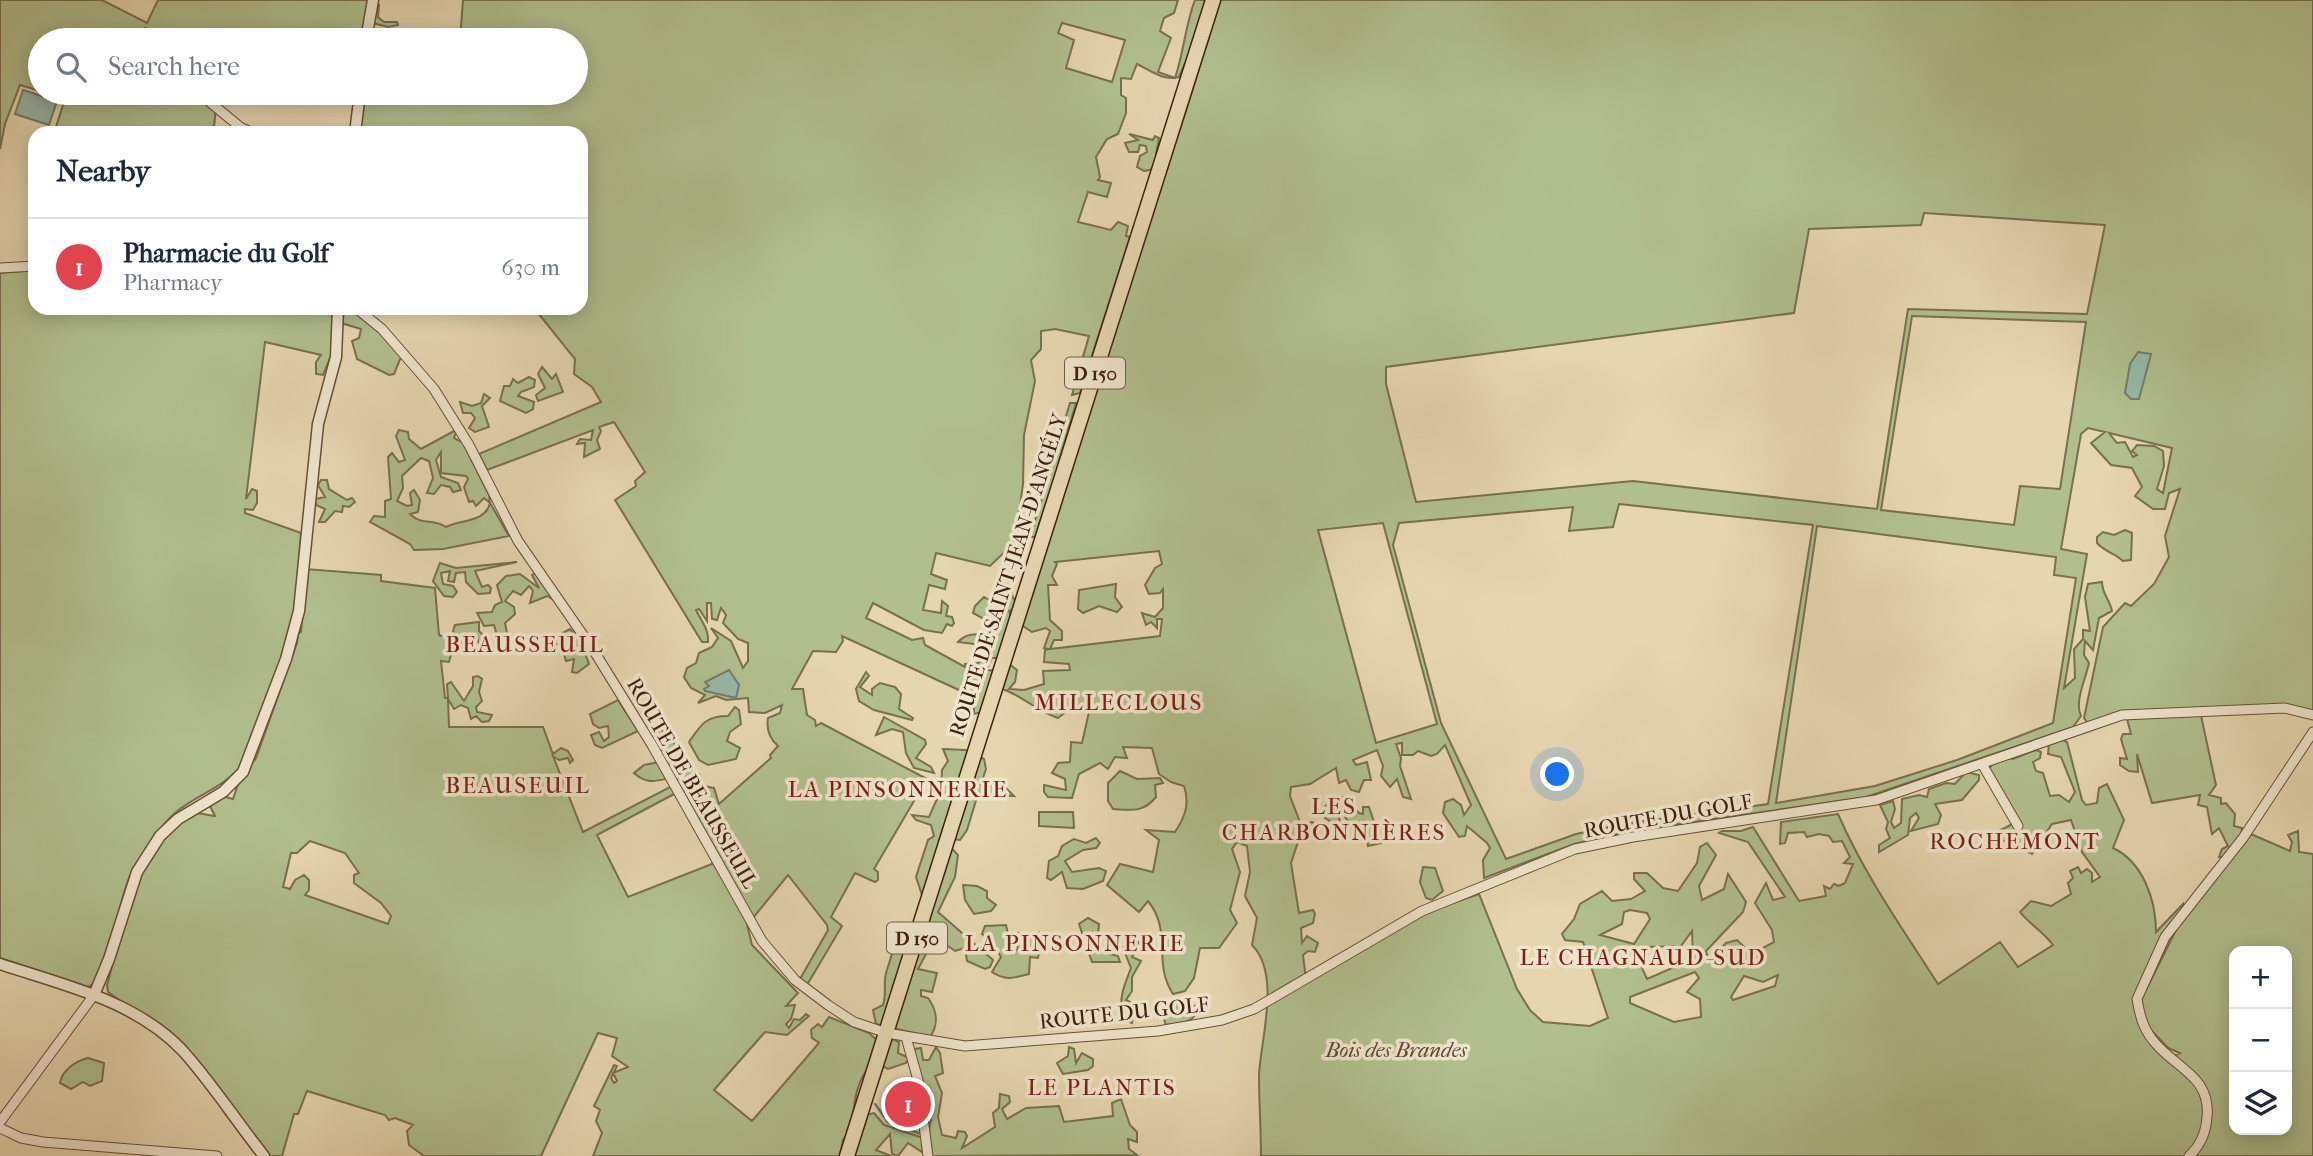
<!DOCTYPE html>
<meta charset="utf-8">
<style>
:root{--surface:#fff;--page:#f6f6f7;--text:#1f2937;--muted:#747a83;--line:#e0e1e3;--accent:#7c3aed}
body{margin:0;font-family:"IM FELL French Canon",serif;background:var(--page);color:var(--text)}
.controls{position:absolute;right:21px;bottom:21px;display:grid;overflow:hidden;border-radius:14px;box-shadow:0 4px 18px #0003}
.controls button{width:63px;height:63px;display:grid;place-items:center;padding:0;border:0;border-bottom:2px solid var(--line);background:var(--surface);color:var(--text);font:35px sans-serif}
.you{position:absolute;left:1558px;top:775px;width:24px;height:24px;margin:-18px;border:5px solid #fff;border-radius:50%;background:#1a73e8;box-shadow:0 0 0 10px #1a73e833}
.badge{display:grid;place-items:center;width:46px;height:46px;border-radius:50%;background:var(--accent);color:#fff;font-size:23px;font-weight:700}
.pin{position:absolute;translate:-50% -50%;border:4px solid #fff;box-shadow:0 2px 7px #0006}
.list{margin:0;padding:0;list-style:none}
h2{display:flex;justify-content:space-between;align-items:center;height:91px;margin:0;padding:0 28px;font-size:30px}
h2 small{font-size:23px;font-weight:400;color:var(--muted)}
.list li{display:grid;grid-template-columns:46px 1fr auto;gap:21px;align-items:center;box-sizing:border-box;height:98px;padding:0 28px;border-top:2px solid var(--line)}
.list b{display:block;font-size:26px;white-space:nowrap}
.list p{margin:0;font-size:23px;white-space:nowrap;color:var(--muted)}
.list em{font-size:23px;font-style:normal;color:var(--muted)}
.icon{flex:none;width:38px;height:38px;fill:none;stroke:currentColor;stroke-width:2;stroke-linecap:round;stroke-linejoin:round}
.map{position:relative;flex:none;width:2313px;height:1156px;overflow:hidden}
.search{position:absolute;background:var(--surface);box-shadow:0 4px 18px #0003;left:28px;top:28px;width:560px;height:77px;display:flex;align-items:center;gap:18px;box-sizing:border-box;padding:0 24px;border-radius:38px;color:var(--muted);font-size:26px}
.panel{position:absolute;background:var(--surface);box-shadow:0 4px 18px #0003;left:28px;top:126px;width:560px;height:189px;border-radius:21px}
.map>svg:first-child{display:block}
.green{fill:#b1bf8e;stroke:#78704e;stroke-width:2;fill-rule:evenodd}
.water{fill:#96b9a9;stroke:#737c6b;stroke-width:2}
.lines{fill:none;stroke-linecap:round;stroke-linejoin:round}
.stream{stroke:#737c6b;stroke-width:2.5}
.minor-casing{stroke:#694e36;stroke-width:11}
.tertiary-casing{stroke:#694e36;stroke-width:13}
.primary-casing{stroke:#3f200e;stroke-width:17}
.minor{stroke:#efe4cc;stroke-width:9}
.tertiary{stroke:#efe4cc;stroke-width:10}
.primary{stroke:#e6d6b0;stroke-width:14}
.labels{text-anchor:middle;stroke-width:7;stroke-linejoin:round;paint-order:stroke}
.shield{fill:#efe4cc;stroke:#745b47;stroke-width:2}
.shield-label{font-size:19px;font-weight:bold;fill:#3f200e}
.street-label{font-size:21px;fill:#3f200e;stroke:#efe4cc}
.park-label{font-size:21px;font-style:italic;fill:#5c482e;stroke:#efe4cc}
.neighbourhood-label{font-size:23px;letter-spacing:2px;fill:#7a1f14;stroke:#efe4cc}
</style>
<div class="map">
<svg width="2313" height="1156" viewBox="0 0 2313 1156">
<rect width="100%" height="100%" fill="#e6d6b0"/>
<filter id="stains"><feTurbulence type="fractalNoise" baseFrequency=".00286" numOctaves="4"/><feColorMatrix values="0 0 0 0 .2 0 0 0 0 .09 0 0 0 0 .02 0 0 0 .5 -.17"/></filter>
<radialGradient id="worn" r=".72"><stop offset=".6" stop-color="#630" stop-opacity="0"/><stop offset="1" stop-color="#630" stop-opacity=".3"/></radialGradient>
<g class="green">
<path d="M 0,0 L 102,0 L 147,23 L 158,0 L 375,0 L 379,5 L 378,17 L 384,22 L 397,22 L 398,25 L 388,27 L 369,22 L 365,40 L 190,40 L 164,33 L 164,40 L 143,40 L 143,32 L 156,31 L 145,28 L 137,40 L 40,40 L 40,91 L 20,85 L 5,124 L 0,149 Z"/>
<path d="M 463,0 L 1178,0 L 1174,13 L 1164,18 L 1160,31 L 1171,38 L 1158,72 L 1175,78 C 1184,52 1185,26 1195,0 L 1210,0 L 1197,29 L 1199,42 L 1193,60 L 1185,63 L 1179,77 C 1163,81 1151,71 1137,64 L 1131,79 L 1121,78 L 1121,95 L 1126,98 L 1126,113 L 1118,134 L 1107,139 L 1096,157 L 1100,177 L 1098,180 L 1111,183 L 1107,197 L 1088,192 L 1078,222 L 1111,230 L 1118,222 L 1128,226 L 1126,236 L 1130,237 L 1080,393 L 1072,395 L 1089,336 L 1055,329 L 1041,331 L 1041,349 L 1031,360 L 1035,381 L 1024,435 L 1023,484 L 1016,534 L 1012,545 L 990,566 L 936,553 L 931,574 L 947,580 L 945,589 L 929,585 L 923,610 L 941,613 L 942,601 L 948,606 L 946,616 L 952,617 L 954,623 L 952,626 L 947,624 L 942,633 L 924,630 L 873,603 L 866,618 L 912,640 L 923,638 L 925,645 L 965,667 L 965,664 L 978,663 L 987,656 L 983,641 L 974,644 L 958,642 C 966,633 977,633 988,636 L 995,625 L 973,613 L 975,606 L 984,597 L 991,601 L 992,610 L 996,610 L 1003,594 L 1011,593 L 1018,607 L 1009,611 L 1013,621 L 1000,658 L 992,658 L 986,670 L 999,671 L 1009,664 L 1017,670 L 1015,682 L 1009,689 L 1024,690 L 1044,684 L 1043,671 L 1070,670 L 1069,664 L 1044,662 L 1045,650 L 1048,649 L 1044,648 L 1050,631 L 1046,628 L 1032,632 L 1020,624 L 1024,618 L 1020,611 L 1044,547 L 1189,101 L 1209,36 L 1210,21 L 1215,18 L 1220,0 L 2313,0 L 2313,715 L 2285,708 L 2200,711 L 2216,785 L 2209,795 L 2221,798 L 2221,804 L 2226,803 L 2235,814 L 2234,826 L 2242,828 L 2241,836 L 2225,857 L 2219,857 L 2222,849 L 2228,846 L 2219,828 L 2212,834 L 2207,807 L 2198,805 L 2200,795 L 2152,803 L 2137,754 L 2138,772 L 2129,771 L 2120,765 L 2120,758 L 2127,759 L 2121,739 L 2123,734 L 2131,734 L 2126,715 L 2087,722 L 2084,718 L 2103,627 L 2125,603 L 2131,606 L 2154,584 L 2169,557 L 2165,536 L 2180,489 L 2169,493 L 2165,509 L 2153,509 L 2135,496 L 2142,487 L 2132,468 L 2111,465 L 2091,443 L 2105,432 L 2088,428 L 2081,434 L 2061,549 L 2087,554 L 2064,688 L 2075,678 L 2074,649 L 2083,639 L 2083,630 L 2090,631 L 2085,597 L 2088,584 L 2102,582 C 2102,594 2110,600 2112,611 L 2099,618 L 2093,650 L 2085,641 L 2084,655 L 2089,663 C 2086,678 2074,702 2081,716 L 2073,727 L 1866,797 L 1624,832 L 1574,844 L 1484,878 L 1483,860 L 1490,848 L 1487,843 L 1467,826 L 1465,836 L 1459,837 L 1443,813 L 1445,802 L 1453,799 L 1461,805 L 1464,815 L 1471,805 L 1445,745 L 1437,754 L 1431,756 L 1418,751 L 1413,755 L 1402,755 L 1402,743 L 1396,744 L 1401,758 L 1400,766 L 1411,799 L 1403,797 L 1397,779 L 1390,787 L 1381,776 L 1383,766 L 1377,750 L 1353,760 L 1356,765 L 1367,762 L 1371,780 L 1364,780 L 1359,792 L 1351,790 L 1346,780 L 1339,783 L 1336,768 L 1310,784 L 1291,787 L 1290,796 L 1300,822 L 1306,825 L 1312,822 L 1316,825 L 1316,831 L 1301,833 L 1291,863 L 1299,913 L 1313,910 L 1315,914 L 1313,923 L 1301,928 L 1302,943 L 1307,936 L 1318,943 L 1315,952 L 1308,951 L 1303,955 L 1306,979 L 1422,911 L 1448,900 L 1450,904 L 1479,894 L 1517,989 L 1530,1010 L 1543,1022 L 1590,1026 L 1608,1018 L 1583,942 L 1565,940 L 1562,934 L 1574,919 L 1580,904 L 1602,891 L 1612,901 L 1631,899 L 1645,891 L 1634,879 L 1634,873 L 1647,873 L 1663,888 L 1678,891 L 1697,863 L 1700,847 L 1707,843 L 1716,855 L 1699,886 L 1702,900 L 1724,889 L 1728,874 L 1746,902 L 1743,912 L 1706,951 L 1709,961 L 1726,943 L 1737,940 L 1752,954 L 1774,942 L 1772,930 L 1755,903 L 1766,883 L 1773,900 L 1785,897 L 1748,842 L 1719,833 L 1722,831 L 1741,831 L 1753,827 L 1799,901 L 1826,896 L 1824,886 L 1830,889 L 1834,884 L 1839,886 L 1845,883 L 1853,864 L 1844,863 L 1850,857 L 1842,841 L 1833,842 L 1829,836 L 1819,834 L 1807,837 L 1804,832 L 1788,833 L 1785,843 L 1780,844 L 1781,822 L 1838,814 C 1864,874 1902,928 1938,984 L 2000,942 L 2018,967 L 2053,945 C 2042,930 2030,925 2020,912 L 2031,901 L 2051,906 L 2071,894 L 2068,883 L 2073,878 L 2070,871 L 2078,867 L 2081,873 L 2087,869 L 2092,873 L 2092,882 L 2100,877 L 2082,852 L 2071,820 L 2052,824 L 2032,854 L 2019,847 L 2017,838 L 1995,843 L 1986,841 L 1985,838 C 1996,830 2009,829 2018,819 L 2001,789 L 1992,788 L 1987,781 C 1988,766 1995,754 2013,759 L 2036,750 L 2041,752 L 2040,758 L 2033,762 L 2036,771 L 2043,773 L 2050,796 L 2059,795 L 2069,802 L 2075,792 L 2061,757 L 2048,754 L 2049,744 L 2061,739 L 2067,742 L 2082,800 L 2086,805 L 2097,803 L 2099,788 L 2107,784 L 2124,820 L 2113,848 C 2143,862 2156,900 2156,932 L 2183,904 C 2183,915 2175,925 2170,934 C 2145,983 2114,1017 2168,1059 L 2180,1053 L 2168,1048 L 2150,1029 L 2143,1012 L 2141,1000 L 2178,926 L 2251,834 L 2290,851 L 2292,842 L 2288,835 L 2298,831 L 2299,852 L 2313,854 L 2313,1156 L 1261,1156 C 1261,1129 1259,1102 1259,1075 C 1261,1038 1281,974 1252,945 L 1257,918 L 1245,896 L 1250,872 L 1247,846 L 1237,842 L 1232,849 L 1240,872 L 1230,910 L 1237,923 L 1219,948 L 1200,948 L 1194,978 L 1185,991 L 1173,994 C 1152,962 1173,932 1148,901 L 1139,912 L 1107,885 L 1120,864 L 1153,872 L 1159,840 L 1146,830 L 1175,832 C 1185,817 1190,804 1184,786 L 1171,782 L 1159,774 L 1152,748 L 1123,747 L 1127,758 L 1115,757 L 1108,769 L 1100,763 L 1079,774 L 1072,798 L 1048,797 L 1044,792 L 1044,785 L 1066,790 L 1065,779 L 1052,773 L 1058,763 L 1070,762 L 1071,742 L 1082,743 L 1089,712 L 1071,708 L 1058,718 C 1038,712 1014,690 1000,689 L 986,711 L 974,714 L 974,697 L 842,636 L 843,641 L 836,652 L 813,651 L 792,689 L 803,689 L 807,715 L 815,720 L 816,726 L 821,723 L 927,779 L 874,869 L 878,872 L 878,880 L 875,882 L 855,873 L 831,917 L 842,926 L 807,985 L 800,979 L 828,930 L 827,925 L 788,875 L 753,918 L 749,911 L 745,916 L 752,945 L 798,993 L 786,1006 L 795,1005 L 791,1019 L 786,1024 L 789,1028 L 794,1019 L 800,1020 L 806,1014 L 809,1016 L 787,1035 L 765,1032 L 714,1090 L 752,1121 L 819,1043 L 812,1038 L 811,1030 L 818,1024 L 822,1027 L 829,1017 L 869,1033 L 881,1044 L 892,1039 L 899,1042 L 898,1053 L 909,1058 L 906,1063 L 888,1069 L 874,1062 C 857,1077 852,1104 854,1126 L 843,1140 L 840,1156 L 593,1156 L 602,1133 L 596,1121 L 600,1110 L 594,1106 L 614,1065 L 617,1066 L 611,1078 L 614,1083 L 617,1081 L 613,1073 L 628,1067 L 612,1056 L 617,1038 L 598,1033 L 541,1156 L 424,1156 L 409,1145 L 407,1131 L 413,1125 L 395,1118 L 389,1120 L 385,1115 L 307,1091 L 298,1114 L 294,1114 L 282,1156 L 270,1156 L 167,1034 L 108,992 L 107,985 C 122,933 138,834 195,814 C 199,812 210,816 215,816 L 210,806 L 214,800 L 222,796 L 233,799 L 239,781 L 256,758 L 297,643 L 298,634 L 301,632 L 306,569 L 381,575 L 381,581 L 435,588 L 439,635 L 447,638 L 457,651 L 451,655 L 449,662 L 441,661 L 445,698 L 448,698 L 447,684 L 451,682 L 464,701 L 473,686 L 473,677 L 478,676 L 482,679 L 479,692 L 482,701 L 476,707 L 477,712 L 492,715 L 489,721 L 482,722 L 476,716 L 471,719 L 468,708 L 461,705 L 454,709 L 448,699 L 449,727 L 543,727 L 553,754 L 561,748 L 568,751 L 573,760 L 570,763 L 568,758 L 559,760 L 553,756 L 583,832 L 672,786 L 676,793 L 597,835 L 628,897 L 712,864 L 716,851 L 675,777 C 658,780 648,786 634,773 L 644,765 L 659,762 L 651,736 L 662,729 L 668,740 L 680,746 L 686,767 L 699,774 L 703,786 L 714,788 L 719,804 L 771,758 L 770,755 L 778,746 C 770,739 766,730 768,718 L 780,713 L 782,705 L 765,713 L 749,712 L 748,698 L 726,700 L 716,696 L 698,703 L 705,695 L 691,688 L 684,677 L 687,668 L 696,663 L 699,653 L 712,647 L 718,638 L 711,628 L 731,641 L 743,668 L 748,661 L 748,643 L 738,639 L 723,623 L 726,615 L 721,608 L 717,620 L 712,619 L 711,603 L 707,603 L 707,621 L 699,609 L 696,610 C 701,621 709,629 708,642 L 702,642 L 615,500 L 636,486 L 635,481 L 645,472 L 614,422 L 599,427 L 601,431 L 597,440 L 600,449 L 584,457 L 585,443 L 577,444 L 580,439 L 591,440 L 593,430 L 487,470 L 479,454 L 601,402 L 592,387 L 574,374 L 575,359 L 534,308 L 581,308 L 581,133 L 382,133 L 360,127 L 365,93 L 576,93 L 576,40 L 460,40 ZM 1062,23 L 1125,40 L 1112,82 L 1066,68 L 1074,40 L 1058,33 ZM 1924,213 L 2105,225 L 2087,314 L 1908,309 L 1877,509 L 1633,481 L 1416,502 L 1386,384 L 1386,367 L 1794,313 L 1809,229 L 1921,225 ZM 1912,316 L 2086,322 L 2060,489 L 2020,486 L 2014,525 L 1881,510 ZM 2109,433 L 2172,448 L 2163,493 L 2157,489 L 2164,466 L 2163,451 L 2154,446 L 2137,445 L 2132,451 L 2137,455 L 2133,457 L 2125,442 L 2117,443 ZM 1619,504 L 1813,525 L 1768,804 L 1623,824 L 1576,834 L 1506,859 L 1441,723 L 1393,545 L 1399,523 L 1573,507 L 1569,531 L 1613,527 ZM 1383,523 L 1437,724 L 1376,743 L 1318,530 ZM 1817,526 L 2056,557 L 2054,575 L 2076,578 L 2053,723 L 1957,760 L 1875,786 L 1776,803 ZM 1159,551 L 1162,564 L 1155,568 L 1145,585 L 1149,594 L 1160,593 L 1163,589 L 1163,608 L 1155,617 L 1142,613 L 1146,625 L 1151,622 L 1157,628 L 1157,619 L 1162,619 L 1160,636 L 1050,649 L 1054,640 L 1062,640 L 1062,631 L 1050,620 L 1048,585 L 1057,585 L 1052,576 L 1057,564 L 1055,562 ZM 310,841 L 345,853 L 359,873 L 354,875 L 354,883 L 381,903 L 391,916 L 388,924 L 305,895 L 309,890 L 309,880 L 304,875 L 295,880 L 290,889 L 283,887 L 291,853 L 297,853 ZM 1630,910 L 1647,913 L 1650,919 L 1634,944 L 1600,935 L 1622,924 L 1624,912 ZM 1692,931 L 1693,959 L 1647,979 L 1642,968 L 1646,947 L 1681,946 ZM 2234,951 L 2287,951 L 2287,1130 L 2234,1130 ZM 1695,972 L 1699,978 L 1687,992 L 1700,999 L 1701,1017 L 1674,1022 L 1630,1003 L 1630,997 ZM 1778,975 L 1775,986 L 1733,1000 L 1731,997 L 1744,976 L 1763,982 Z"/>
<path d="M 47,93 L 196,93 L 216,109 L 214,126 L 196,133 L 54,133 L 64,102 Z"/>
<path d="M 1129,134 L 1153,140 L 1155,136 L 1159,138 L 1156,154 L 1159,163 L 1155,169 L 1144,171 L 1137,167 L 1140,156 L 1147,152 L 1146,146 L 1140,145 L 1138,152 L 1129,152 L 1125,143 L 1138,140 Z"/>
<path d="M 35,270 L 35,308 L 331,308 L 334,313 L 331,356 L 323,375 L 316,374 L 316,362 L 321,355 L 265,342 L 246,499 L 252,489 L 257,491 L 257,503 L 253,510 L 245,509 L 245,513 L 301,533 L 294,624 L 244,763 C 222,790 198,793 175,813 C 158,828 143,854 131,874 C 118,897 110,978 88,987 L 0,958 L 0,273 Z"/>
<path d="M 352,310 L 382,335 L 401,357 L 394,374 L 389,375 L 357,359 L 352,341 L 359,338 L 361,329 L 341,323 L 344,314 Z"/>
<path d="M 542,367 L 552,379 L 556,374 L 563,392 L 538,401 L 536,395 L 545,388 L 538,374 Z"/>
<path d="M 529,377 L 535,380 L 534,387 L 521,392 L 518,396 L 534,402 L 533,409 L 526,413 L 500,401 L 504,386 L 510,386 L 513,379 L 518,383 Z"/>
<path d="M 484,394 L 490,398 L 482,406 L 489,427 L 475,432 L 469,428 L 475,418 L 471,413 L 463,413 L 460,402 L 472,406 L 481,403 Z"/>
<path d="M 1070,403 L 1076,403 L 1057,468 L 1058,474 L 1054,479 L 1035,537 L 1030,537 L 1048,477 L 1046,469 L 1051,465 Z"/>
<path d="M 399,430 L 408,432 L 409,439 L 421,449 L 454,431 L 456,432 L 454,438 L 463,443 L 489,495 L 490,503 L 509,536 L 443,549 L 414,550 L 410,544 L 370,522 L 374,516 L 385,517 L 385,501 L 391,499 L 388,457 L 392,453 L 399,462 L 405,460 L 396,436 ZM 441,452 L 441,473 L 466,476 L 468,479 L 464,487 L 469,502 L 473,501 L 476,506 L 484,498 L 490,503 C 485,523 461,519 446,527 C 433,518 422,526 410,514 L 418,512 L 420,500 L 414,490 L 410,493 L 412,505 L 407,506 L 397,501 L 403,488 L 402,476 L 421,458 L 429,461 L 433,478 L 427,493 L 434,494 L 441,485 L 450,487 L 453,492 L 461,490 L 458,483 L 441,477 L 436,460 Z"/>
<path d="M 321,480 L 327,480 L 329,489 L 347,500 L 352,498 L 355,502 L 349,507 L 343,506 L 342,512 L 335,511 L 325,522 L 319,522 L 325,509 L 316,505 L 315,499 L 325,497 L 318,485 Z"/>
<path d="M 2125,530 L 2132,533 L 2131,560 L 2123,561 C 2115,553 2105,552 2097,543 L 2097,537 L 2103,532 L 2114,535 Z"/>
<path d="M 517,562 L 475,571 L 482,587 L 488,585 L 491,588 L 490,593 L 478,594 L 466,582 L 465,572 L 456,573 L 454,582 L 448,581 L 450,571 L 441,573 L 443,584 L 453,586 L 457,592 L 453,597 L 444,596 L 433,581 L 440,563 L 456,568 Z"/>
<path d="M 535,573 L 554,600 L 547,596 L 530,603 L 533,591 L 529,586 L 521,595 L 513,591 L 505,601 L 514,607 L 515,614 L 505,623 L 507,633 L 498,639 L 494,625 L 484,626 L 477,613 L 492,612 L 495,605 L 502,602 L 497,585 L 506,576 L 520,574 L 539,588 L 532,575 Z"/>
<path d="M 1116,584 L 1115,597 L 1122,607 L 1117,612 L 1099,606 L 1083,613 L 1078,609 L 1079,590 Z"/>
<path d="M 479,622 L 479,631 L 486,638 L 484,652 L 481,651 L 477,637 L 465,647 L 453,631 L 455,625 Z"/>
<path d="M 570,629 L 579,638 L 589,664 L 577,673 L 572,672 L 574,659 L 566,661 L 561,644 L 549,646 L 544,643 Z"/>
<path d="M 866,672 L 869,676 L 860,687 L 872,695 L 872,689 L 880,683 L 895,687 L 901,694 L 899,709 L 913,718 L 912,720 L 874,710 L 859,701 L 856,689 Z"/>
<path d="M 618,700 L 638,731 L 602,748 L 595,745 L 591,735 L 599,732 L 604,741 L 609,737 L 608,726 L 599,728 L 593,724 L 590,714 Z"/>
<path d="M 735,707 L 739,710 L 741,724 L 730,732 L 727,741 L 740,748 L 736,759 L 708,765 L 699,760 L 689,742 C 701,725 705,716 728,716 Z"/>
<path d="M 884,717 L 925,740 L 926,744 L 916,758 L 931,767 L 934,773 L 914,768 L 906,753 L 903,732 L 892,729 L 876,735 Z"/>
<path d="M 943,749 L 966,750 L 984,759 L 986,769 L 981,784 L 999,781 L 1014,796 L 978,794 L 967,830 L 960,840 L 942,838 L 958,855 L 955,877 L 938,912 L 993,960 L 990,967 L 985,969 L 967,961 L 965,948 L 955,951 L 935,937 L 918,969 L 937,973 L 932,992 L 921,990 L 921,996 L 928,998 C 937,1010 939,1024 930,1037 L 876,1024 L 873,1010 L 883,1005 C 887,994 883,983 886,973 C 891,958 895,945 898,929 L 907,923 L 915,932 L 928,913 L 916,877 L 928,840 L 934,836 L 931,825 L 916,820 L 912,815 L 929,817 L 941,790 L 942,770 L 948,761 Z"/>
<path d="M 1120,771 L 1137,779 L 1160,778 L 1163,783 L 1155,785 L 1156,797 C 1143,813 1132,810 1113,809 L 1108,801 L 1108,783 Z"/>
<path d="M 1966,772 L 1979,775 L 1979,780 L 1962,800 L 1935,804 L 1941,815 L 1938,824 L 1911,831 L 1919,818 L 1916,813 L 1910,818 L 1908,835 L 1879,852 L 1879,845 L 1890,838 L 1886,829 L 1888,822 L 1880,805 L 1893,801 L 1895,809 L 1891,822 L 1894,828 L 1901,823 L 1902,799 L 1919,795 L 1927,797 L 1929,789 L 1946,783 L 1955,784 Z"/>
<path d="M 1340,796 L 1347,799 L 1345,812 L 1350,810 L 1351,803 L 1359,813 L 1363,814 L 1363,807 L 1369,807 L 1381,843 L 1368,846 L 1364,821 L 1360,822 L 1357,835 L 1341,811 L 1337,812 L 1341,824 L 1338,826 L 1325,818 L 1324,807 Z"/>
<path d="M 1039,812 L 1073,812 L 1074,828 L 1039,826 Z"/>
<path d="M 1096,838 L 1100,843 L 1096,848 L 1083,850 L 1065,861 L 1072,872 L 1099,868 L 1106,871 L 1103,881 L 1083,889 L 1067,888 L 1062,872 L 1051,880 L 1047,878 L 1049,861 L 1058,856 L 1062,846 L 1074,839 L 1086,843 Z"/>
<path d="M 1423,867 L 1435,868 L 1443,891 L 1432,900 L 1426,898 L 1420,882 Z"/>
<path d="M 963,885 L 977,886 L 987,891 L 987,898 L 996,905 L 991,911 L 974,914 L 965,900 Z"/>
<path d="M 1088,918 L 1099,924 L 1098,936 L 1102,952 L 1118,956 L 1120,962 L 1092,962 L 1079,924 Z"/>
<path d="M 1006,925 L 1012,954 L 1018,949 L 1014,934 L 1019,933 L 1021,941 L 1039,933 L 1041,942 L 1033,947 L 1039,952 L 1038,958 L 1030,957 L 1029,974 C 1014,978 1005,981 992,972 L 1001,957 L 991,940 L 982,934 L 985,926 Z"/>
<path d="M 1131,936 L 1139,942 L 1132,957 L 1141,961 L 1132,977 L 1132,991 L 1126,1000 L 1134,1004 L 1132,1023 L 1123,1019 C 1118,999 1124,986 1131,968 L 1123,948 Z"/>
<path d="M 1187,1002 L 1198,1008 C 1194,1024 1181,1023 1166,1025 L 1164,1019 L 1172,1003 Z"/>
<path d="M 936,1047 L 940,1053 L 943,1073 L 935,1076 L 942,1093 L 938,1117 L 942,1135 L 956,1138 L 958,1131 L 965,1132 L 967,1136 L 962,1148 L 995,1127 L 993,1113 L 999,1108 L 1000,1094 L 1009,1096 L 1010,1102 L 1002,1109 L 1007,1119 L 1026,1108 L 1059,1106 L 1064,1122 L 1113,1116 L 1112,1103 L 1121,1099 L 1130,1125 L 1137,1132 L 1137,1142 L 1128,1139 L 1129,1149 L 1137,1155 L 931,1156 C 931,1144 927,1131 931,1120 L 925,1110 L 913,1053 L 915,1049 L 921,1048 L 923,1060 L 929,1060 Z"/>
<path d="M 1069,1047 L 1074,1049 L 1076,1063 L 1082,1053 L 1093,1059 L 1093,1066 L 1088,1070 L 1063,1074 L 1057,1063 L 1068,1056 Z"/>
<path d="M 88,1058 L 104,1063 L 102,1081 L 90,1086 L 83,1082 L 71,1089 L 60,1083 C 62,1070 76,1061 88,1058 Z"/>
<path d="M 874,1113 L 884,1125 L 923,1138 L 922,1152 L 908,1143 L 898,1156 L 892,1154 L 890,1134 L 876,1150 L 891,1156 L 853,1156 L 866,1115 Z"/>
</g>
<g class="water">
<path d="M 23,90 L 57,101 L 49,125 L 15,114 Z"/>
<path d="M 2138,352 L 2151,354 L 2139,399 L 2131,399 L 2125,393 L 2130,364 Z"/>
<path d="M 729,670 L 739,685 L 736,698 L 705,691 L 704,689 L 709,686 L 705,682 Z"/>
</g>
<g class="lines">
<path class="stream" d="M 875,1104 L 888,1122 L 921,1134"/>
<g class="minor-casing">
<g id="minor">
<path d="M 199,93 L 240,127 L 253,133"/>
<path d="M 0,268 L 35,266"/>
<path d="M 356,308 L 382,329 L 434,389 L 469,445 L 518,541 L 594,651 L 652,745 L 762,941 L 795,980 L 828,1005 L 854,1022 L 887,1033 L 965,1046 L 1158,1031 L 1222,1020 L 1254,1009 L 1422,911 L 1575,849 L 1633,837 L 1876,800 L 2122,715 L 2285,708 L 2313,715"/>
<path d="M 1982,764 L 2018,826"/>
<path d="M 906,1037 L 918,1080 L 928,1156"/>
<path d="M 0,1122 L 94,995"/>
<path d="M 0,1128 L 21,1138 L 43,1142 L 217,1156"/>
<path d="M 2189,1156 C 2200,1146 2206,1132 2207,1117 C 2211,1078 2178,1069 2156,1044 C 2144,1031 2140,1017 2137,999 L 2165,937 L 2243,838 L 2313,732"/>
</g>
</g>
<g class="tertiary-casing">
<g id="tertiary">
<path d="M 366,40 L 373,0"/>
<path d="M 355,133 L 360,93"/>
<path d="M 0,964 C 63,985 134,1000 182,1050 C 212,1083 236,1121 264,1156"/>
<path d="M 94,995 L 109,959 L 137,872 L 160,836 L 178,819 L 223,792 L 243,772 L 286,659 L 299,611 L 318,424 L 336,357 L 338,308"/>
</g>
</g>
<g class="primary-casing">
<path id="primary" d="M 847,1156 L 1213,0"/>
</g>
<use href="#minor" class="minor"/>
<use href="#tertiary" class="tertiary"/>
<use href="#primary" class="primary"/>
</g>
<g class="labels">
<g class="shield">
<rect x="1065" y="357.5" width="60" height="31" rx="5"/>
<rect x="887" y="922.5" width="60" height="31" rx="5"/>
</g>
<g class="shield-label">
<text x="1095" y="380">D 150</text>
<text x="917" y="945">D 150</text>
</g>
<g class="street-label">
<text transform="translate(1008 575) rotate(-72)" y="7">ROUTE DE SAINT-JEAN-D'ANGÉLY</text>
<text transform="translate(692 783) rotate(60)" y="7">ROUTE DE BEAUSSEUIL</text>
<text transform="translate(1668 816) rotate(-10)" y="7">ROUTE DU GOLF</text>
<text transform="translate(1124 1013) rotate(-6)" y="7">ROUTE DU GOLF</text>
</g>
<g class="park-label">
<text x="1396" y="1057">Bois des Brandes</text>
</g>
<g class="neighbourhood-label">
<text x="525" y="652">BEAUSSEUIL</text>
<text x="1119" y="710">MILLECLOUS</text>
<text x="518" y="793">BEAUSEUIL</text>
<text x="898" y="797">LA PINSONNERIE</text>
<text x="1334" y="814">LES<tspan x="1334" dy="26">CHARBONNIÈRES</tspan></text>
<text x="2015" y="849">ROCHEMONT</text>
<text x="1075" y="951">LA PINSONNERIE</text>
<text x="1643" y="965">LE CHAGNAUD-SUD</text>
<text x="1102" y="1095">LE PLANTIS</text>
</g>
</g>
<rect width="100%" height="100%" filter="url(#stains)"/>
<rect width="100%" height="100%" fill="url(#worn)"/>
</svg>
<div class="controls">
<button>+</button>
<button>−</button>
<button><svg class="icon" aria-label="layers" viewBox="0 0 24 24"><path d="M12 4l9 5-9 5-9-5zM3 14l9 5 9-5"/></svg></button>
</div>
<div class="you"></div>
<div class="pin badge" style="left:908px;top:1104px;background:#e0444e">1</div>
<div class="search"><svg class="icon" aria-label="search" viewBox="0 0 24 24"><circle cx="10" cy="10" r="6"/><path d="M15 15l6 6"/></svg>Search here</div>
<section class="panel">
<h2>Nearby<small></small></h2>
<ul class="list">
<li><span class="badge" style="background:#e0444e">1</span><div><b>Pharmacie du Golf</b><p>Pharmacy</p></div><em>630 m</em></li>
</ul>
</section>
</div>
